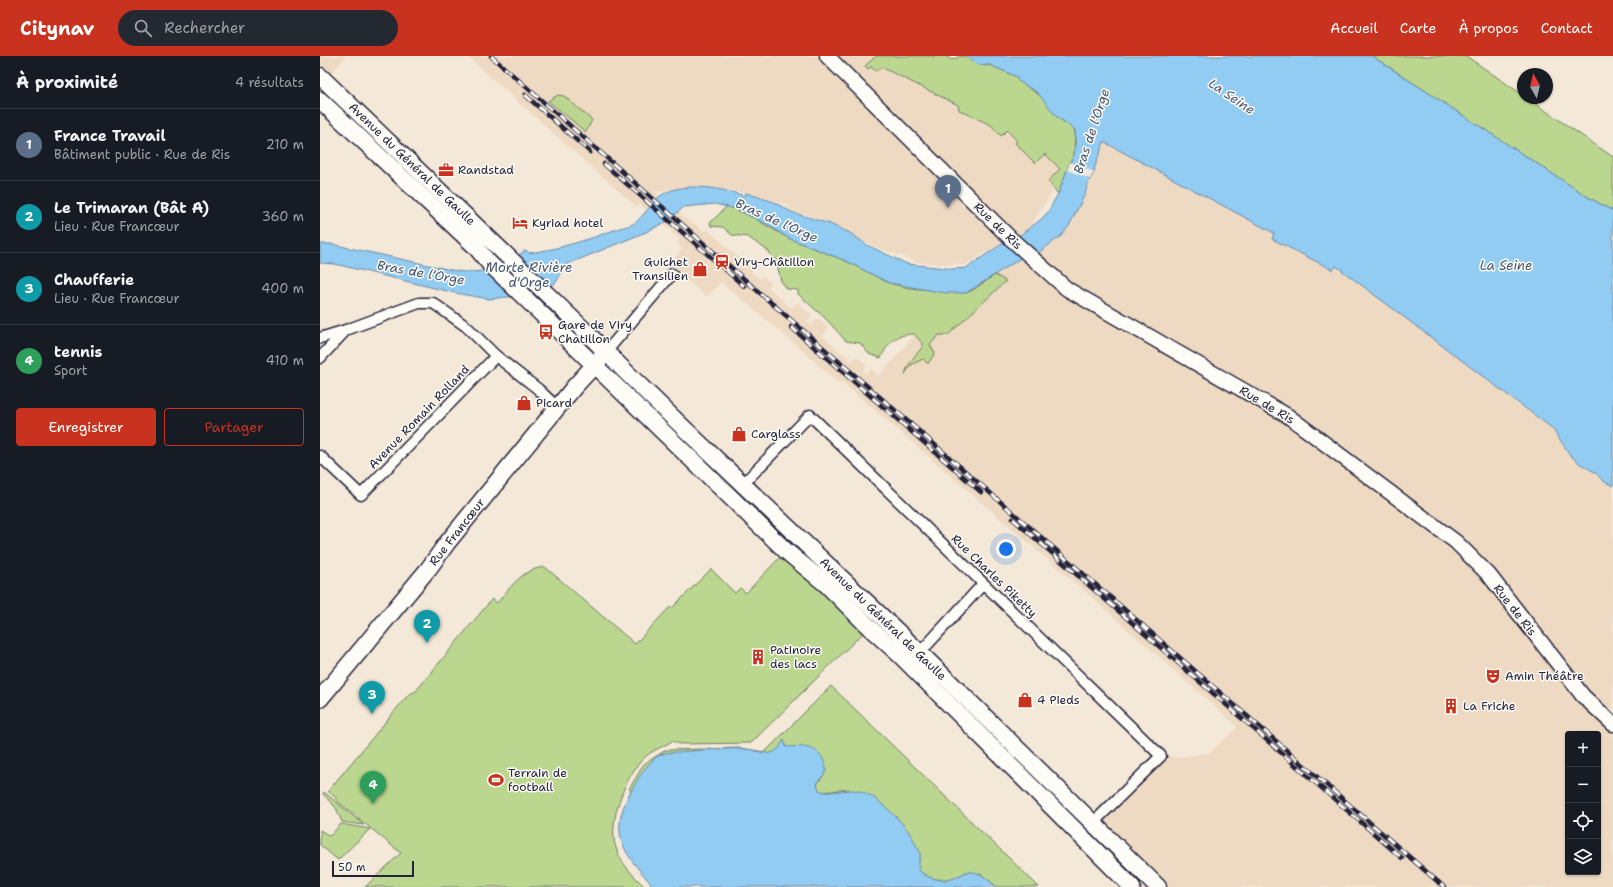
<!DOCTYPE html>
<html lang="fr">
<meta charset="utf-8">
<style>
:root{--surface:#171b24;--page:#242831;--text:#f1f3f6;--muted:#9ea1a6;--line:#363941;--accent:#c8321e}
body{margin:0;font-family:"Shantell Sans",sans-serif;background:var(--page);color:var(--text)}
.controls{position:absolute;right:12px;bottom:12px;display:grid;overflow:hidden;border-radius:4px;box-shadow:0 1px 3px #0004}
.controls button{width:36px;height:36px;display:grid;place-items:center;padding:0;border:0;border-bottom:1px solid var(--line);background:var(--surface);color:var(--text);font:20px sans-serif}
.compass{position:absolute;left:1197px;top:12px;width:36px;height:36px;border-radius:50%;background:var(--surface);box-shadow:0 1px 3px #0004;rotate:352deg}
.scale{position:absolute;left:12px;bottom:10px;width:82px;box-sizing:border-box;padding-left:4px;border:2px solid #22223b;border-top:0;font-size:11px;line-height:14px;white-space:nowrap;color:#22223b;-webkit-text-stroke:3px #fdfcf7;paint-order:stroke}
.you{position:absolute;left:686px;top:493px;width:14px;height:14px;margin:-10px;border:3px solid #fff;border-radius:50%;background:#1a73e8;box-shadow:0 0 0 6px #1a73e833}
.badge{display:grid;place-items:center;width:26px;height:26px;border-radius:50%;background:var(--accent);color:#fff;font-size:13px;font-weight:700}
.pin{position:absolute;translate:-50% -33px;filter:drop-shadow(0 1px 2px #0008)}
.pin::after{content:'';position:absolute;top:21px;width:14px;height:12px;background:inherit;clip-path:polygon(0 0,100% 0,50% 100%)}
.list{margin:0;padding:0;list-style:none}
h2{display:flex;justify-content:space-between;align-items:center;height:52px;margin:0;padding:0 16px;font-size:17px}
h2 small{font-size:13px;font-weight:400;color:var(--muted)}
.list li{display:grid;grid-template-columns:26px 1fr auto;gap:12px;align-items:center;box-sizing:border-box;height:72px;padding:0 16px;border-top:1px solid var(--line)}
.list b{display:block;font-size:15px;white-space:nowrap}
.list p{margin:0;font-size:13px;white-space:nowrap;color:var(--muted)}
.list em{font-size:13px;font-style:normal;color:var(--muted)}
.actions{display:flex;gap:8px;padding:12px 16px}
.actions a{flex:1;padding:9px 0;border:1px solid var(--accent);border-radius:4px;text-align:center;font-size:14px;color:var(--accent)}
.actions .main{background:var(--accent);color:#fff}
.icon{flex:none;width:22px;height:22px;fill:none;stroke:currentColor;stroke-width:2;stroke-linecap:round;stroke-linejoin:round}
.map{position:relative;flex:none;width:1293px;height:831px;overflow:hidden}
header{display:flex;align-items:center;gap:24px;box-sizing:border-box;height:56px;padding:0 20px;background:var(--accent);color:#fff}
header strong{font-size:19px}
nav{display:flex;gap:22px;margin-inline-start:auto;font-size:14px}
.search{width:280px;height:36px;background:var(--page);display:flex;align-items:center;gap:10px;box-sizing:border-box;padding:0 14px;border-radius:22px;color:var(--muted);font-size:15px}
main{display:flex}
aside{flex:1;background:var(--surface)}
.map>svg:first-child{display:block}
.built{fill:#eedac3;fill-rule:evenodd}
.green{fill:#bbd78f;stroke:#6e7c65}
.water{fill:#93ccf2;stroke:#6688a9}
.pier{fill:#f4e8d8}
.lines{fill:none;stroke-linecap:round;stroke-linejoin:round}
.minor-casing{stroke:#22223b;stroke-width:13}
.secondary-casing{stroke:#22223b;stroke-width:17}
.primary-casing{stroke:#22223b;stroke-width:19}
.minor{stroke:#fdfcf7;stroke-width:10}
.secondary{stroke:#fdfcf7;stroke-width:14}
.primary{stroke:#fdfcf7;stroke-width:16}
.rail-casing{stroke:#22223b;stroke-width:4.5}
.rail{stroke:#fdfcf7;stroke-width:3;stroke-dasharray:9;stroke-linecap:butt}
.labels{text-anchor:middle;stroke-width:3;stroke-linejoin:round;paint-order:stroke}
.street-label{font-size:12px;fill:#22223b;stroke:#fdfcf7}
.poi-label{font-size:12px;fill:#22223b;stroke:#fdfcf7;text-anchor:start}
.water-label{font-size:13px;font-style:italic;fill:#445572;stroke:#fdfcf7}
</style>
<header>
<strong>Citynav</strong>
<div class="search"><svg class="icon" aria-label="search" viewBox="0 0 24 24"><circle cx="10" cy="10" r="6"/><path d="M15 15l6 6"/></svg>Rechercher</div>
<nav><a>Accueil</a><a>Carte</a><a>À propos</a><a>Contact</a></nav>
</header>
<main>
<aside>
<h2>À proximité<small>4 résultats</small></h2>
<ul class="list">
<li><span class="badge" style="background:#5c6f8a">1</span><div><b>France Travail</b><p>Bâtiment public · Rue de Ris</p></div><em>210 m</em></li>
<li><span class="badge" style="background:#0f9aa8">2</span><div><b>Le Trimaran (Bât A)</b><p>Lieu · Rue Francœur</p></div><em>360 m</em></li>
<li><span class="badge" style="background:#0f9aa8">3</span><div><b>Chaufferie</b><p>Lieu · Rue Francœur</p></div><em>400 m</em></li>
<li><span class="badge" style="background:#2e9e5b">4</span><div><b>tennis</b><p>Sport</p></div><em>410 m</em></li>
</ul>
<div class="actions"><a class="main">Enregistrer</a><a>Partager</a></div>
</aside>
<div class="map">
<svg width="1293" height="831" viewBox="0 0 1293 831">
<rect width="100%" height="100%" fill="#f4e8d8"/>
<filter id="ink" filterUnits="userSpaceOnUse"><feTurbulence type="fractalNoise" baseFrequency=".025" numOctaves="2"/><feDisplacementMap in="SourceGraphic" scale="8" xChannelSelector="R" yChannelSelector="G"/><feConvolveMatrix kernelMatrix="1 2 1 2 8 2 1 2 1" color-interpolation-filters="sRGB"/></filter>
<g filter="url(#ink)">
<g class="built">
<path d="M 0,0 L 26,0 L 5,25 L 0,20 Z"/>
<path d="M 147,0 L 626,0 L 632,4 L 645,0 L 784,86 L 955,177 L 952,183 L 1013,214 L 1016,210 L 1030,219 L 1233,373 L 1250,399 L 1266,411 L 1276,417 L 1283,425 L 1293,430 L 1293,831 L 838,831 L 773,767 L 841,700 L 858,701 L 889,697 L 918,671 L 770,540 L 543,344 L 521,325 L 519,327 L 456,272 L 401,226 L 387,241 L 349,209 L 362,193 L 357,188 L 360,183 L 320,148 L 317,151 L 263,104 ZM 768,81 L 744,156 L 639,229 L 559,320 L 551,313 L 547,318 L 543,315 L 547,309 L 536,300 L 531,305 L 503,280 L 509,272 L 498,262 L 491,269 L 487,266 L 492,259 L 477,246 L 471,252 L 448,231 L 451,227 L 443,220 L 440,223 L 432,216 L 433,214 L 387,173 L 384,175 L 377,169 L 368,165 L 334,135 L 339,136 L 374,130 L 427,137 L 469,149 L 468,154 L 490,160 L 560,193 L 600,207 L 645,209 L 709,172 ZM 1248,678 L 1278,678 L 1278,816 L 1248,816 Z"/>
</g>
<g class="green">
<path d="M 556,0 L 626,0 L 632,4 L 638,1 L 645,0 L 664,10 L 670,9 L 697,21 L 709,32 L 722,41 L 737,61 L 755,74 L 754,99 L 750,106 L 738,138 L 728,125 L 740,113 L 725,98 L 715,107 L 695,87 L 697,85 L 687,74 L 681,80 L 671,69 L 639,54 L 638,49 L 561,11 L 556,15 L 551,11 L 548,13 L 545,10 Z"/>
<path d="M 1052,0 L 1146,0 L 1203,39 L 1203,42 L 1207,42 L 1293,101 L 1293,155 L 1268,141 Z"/>
<path d="M 238,39 L 244,40 L 272,64 L 266,76 L 228,45 Z"/>
<path d="M 407,150 L 429,159 L 468,182 L 526,205 L 569,227 L 589,232 L 646,237 L 653,234 L 675,219 L 686,225 L 628,279 L 619,279 L 610,289 L 615,297 L 608,308 L 603,303 L 591,309 L 585,318 C 589,307 594,300 602,292 L 602,287 L 594,278 C 576,278 568,286 561,302 L 549,298 L 540,287 L 526,285 L 506,263 L 478,238 L 478,234 L 467,233 L 461,225 L 456,204 L 447,194 L 428,181 L 412,179 L 403,171 L 391,170 L 390,167 Z"/>
<path d="M 466,495 L 549,571 L 431,687 L 360,688 L 352,685 C 343,691 332,694 324,702 C 305,720 287,767 296,792 C 301,808 313,819 325,831 L 45,831 L 81,797 L 16,744 L 16,742 L 8,735 L 88,639 L 96,635 L 172,543 L 177,547 C 191,531 202,513 225,511 L 315,588 L 349,552 L 353,551 L 391,513 L 415,537 L 420,532 L 426,537 Z"/>
<path d="M 511,630 L 719,831 L 677,831 L 660,818 L 646,816 C 632,825 608,828 598,812 L 600,798 L 528,733 L 503,736 L 498,734 L 497,728 L 503,720 L 304,751 L 311,734 L 309,733 L 324,708 L 346,694 L 420,692 L 445,696 Z"/>
<path d="M 4,736 L 44,769 L 22,766 L 16,752 L 3,738 Z"/>
<path d="M 21,768 L 50,773 L 18,804 L 0,789 L 0,774 L 10,780 Z"/>
</g>
<g class="water">
<path d="M 645,0 L 1052,0 L 1268,141 L 1293,155 L 1293,430 L 1283,425 L 1276,417 L 1259,407 L 1250,399 L 1233,373 L 1016,210 L 1013,214 L 952,183 L 954,177 L 784,86 L 774,113 L 775,115 L 769,125 L 765,138 L 749,170 L 741,180 L 718,197 L 701,202 L 646,237 L 625,237 L 569,227 L 526,205 L 468,182 L 450,170 L 416,153 L 395,148 L 364,151 L 346,166 L 326,176 L 238,212 L 241,217 L 237,225 L 230,231 L 214,238 L 169,243 L 135,237 L 15,208 L 0,207 L 0,188 L 11,188 L 136,215 L 146,216 L 165,215 L 185,209 L 206,194 L 209,197 C 239,193 267,184 297,173 C 302,171 312,170 316,166 C 325,159 330,148 339,141 C 361,124 400,132 425,140 L 426,137 L 454,146 L 471,156 L 510,168 L 530,177 L 547,189 L 587,208 L 635,213 L 646,212 L 685,186 L 700,179 L 719,165 L 728,156 L 739,136 L 750,106 L 754,99 L 756,86 L 755,74 L 737,61 L 718,37 L 698,25 L 697,21 L 670,9 L 659,9 Z"/>
<path d="M 464,684 L 466,691 C 480,690 499,689 504,706 C 505,708 506,712 506,715 C 504,720 499,723 497,728 L 499,734 C 515,742 530,725 554,742 C 570,754 588,770 596,789 C 597,791 600,795 600,797 C 601,806 593,812 605,819 C 614,824 628,826 637,821 C 642,819 645,815 651,816 C 661,816 669,825 677,831 L 334,831 C 309,802 288,783 307,743 C 314,729 327,704 342,698 C 347,696 355,696 360,696 C 382,694 405,692 427,693 C 434,694 444,698 451,697 C 458,695 460,690 464,684 Z"/>
</g>
<path class="pier" d="M 750,106 L 774,116 L 770,123 L 747,114 Z"/>
<g class="lines">
<g class="minor-casing">
<g id="minor">
<path d="M 0,282 L 26,274 L 99,247 L 113,247 L 147,271 L 176,300 L 218,333 L 238,352"/>
<path d="M 286,296 L 352,218"/>
<path d="M 0,302 L 26,274"/>
<path d="M 0,400 L 41,439 L 176,300"/>
<path d="M 423,428 L 490,359 L 841,700 L 773,767"/>
<path d="M 596,601 L 663,528"/>
</g>
</g>
<g class="secondary-casing">
<path id="secondary" d="M 507,0 L 690,182 L 747,233 L 968,360 L 1136,486 L 1169,519 L 1263,640 L 1293,668"/>
</g>
<g class="primary-casing">
<g id="primary">
<path d="M 0,20 L 260,270 L 311,321 L 371,379 L 599,596 L 838,831"/>
<path d="M 0,44 L 155,190 L 169,207 L 466,495 L 507,529 L 549,571 L 581,600 L 812,831"/>
<path d="M 0,643 L 109,512 L 127,487 L 255,330 L 281,302"/>
</g>
</g>
<use href="#minor" class="minor"/>
<use href="#secondary" class="secondary"/>
<use href="#primary" class="primary"/>
<g class="rail-casing">
<g id="rail">
<path d="M 171,0 L 440,237 L 1124,831"/>
<path d="M 205,39 L 270,96"/>
<path d="M 284,108 L 424,230"/>
<path d="M 471,271 L 661,436"/>
<path d="M 693,463 L 1082,802"/>
</g>
</g>
<use href="#rail" class="rail"/>
</g>
</g>
<defs>
<g id="office-bare" transform="scale(1.2)"><path d="M-6-3h4V-5.5h4V-3h4V5H-6ZM-1-4.5V-3h2v-1.5ZM-6 0V1H6V0Z" fill="#c8321e" stroke="#fdfcf7" stroke-width="2.5" paint-order="stroke"/></g>
<g id="hotel-bare" transform="scale(1.2)"><path d="M-6-4.5h1.5V1H6V5H4.5V3h-9V5H-6ZM-4 0a1.8 1.8 0 1 1 3.6 0ZM.5 0V-2.5h3Q6-2.5 6 0Z" fill="#c8321e" stroke="#fdfcf7" stroke-width="2.5" paint-order="stroke"/></g>
<g id="station-bare" transform="scale(1.2)"><path d="M-3-6H3Q5-6 5-4V2Q5 4 3 4L4.5 6H3L1.5 4h-3L-3 6H-4.5L-3 4Q-5 4-5 2V-4Q-5-6-3-6ZM-3.5-4v3h7v-3ZM-3.5 1v1.5H-2V1ZM2 1v1.5H3.5V1Z" fill="#c8321e" stroke="#fdfcf7" stroke-width="2.5" paint-order="stroke"/></g>
<g id="shop-bare" transform="scale(1.2)"><path d="M-5-2.5h2.3a2.7 3.5 0 0 1 5.4 0H5L5.5 6h-11ZM-1.5-2.5h3a1.5 2.3 0 0 0-3 0Z" fill="#c8321e" stroke="#fdfcf7" stroke-width="2.5" paint-order="stroke"/></g>
<g id="bus-bare" transform="scale(1.2)"><path d="M-5-6H5V4H4V6H2V4H-2V6H-4V4H-5ZM-3.5-4V0h7V-4ZM-3.5 1.2v1.5H-2V1.2ZM2 1.2v1.5H3.5V1.2Z" fill="#c8321e" stroke="#fdfcf7" stroke-width="2.5" paint-order="stroke"/></g>
<g id="building-bare" transform="scale(1.2)"><path d="M-4-6H4V6H1V3H-1V6H-4ZM-2.5-4.3h1.7v1.8h-1.7ZM.8-4.3h1.7v1.8H.8ZM-2.5-1h1.7V.8h-1.7ZM.8-1h1.7V.8H.8Z" fill="#c8321e" stroke="#fdfcf7" stroke-width="2.5" paint-order="stroke"/></g>
<g id="theatre-bare" transform="scale(1.2)"><path d="M-5-5.5Q0-4 5-5.5V0Q5 5 0 6Q-5 5-5 0ZM-3.3-2.5H-1v1.5H-3.3ZM1-2.5H3.3v1.5H1ZM-2.8 1Q0 5.5 2.8 1Z" fill="#c8321e" stroke="#fdfcf7" stroke-width="2.5" paint-order="stroke"/></g>
<g id="stadium-bare" transform="scale(1.2)"><path d="M0-5a6.5 5 0 1 0 0 10a6.5 5 0 1 0 0-10ZM-3.5-1.8h7v3.6h-7Z" fill="#c8321e" stroke="#fdfcf7" stroke-width="2.5" paint-order="stroke"/></g>
</defs>
<g fill-rule="evenodd">
<use href="#office-bare" x="126" y="114"/>
<use href="#hotel-bare" x="200" y="167"/>
<use href="#station-bare" x="402" y="206"/>
<use href="#shop-bare" x="380" y="213"/>
<use href="#bus-bare" x="226" y="276"/>
<use href="#shop-bare" x="204" y="347"/>
<use href="#shop-bare" x="419" y="378"/>
<use href="#building-bare" x="438" y="601"/>
<use href="#theatre-bare" x="1173" y="620"/>
<use href="#shop-bare" x="705" y="644"/>
<use href="#building-bare" x="1131" y="650"/>
<use href="#stadium-bare" x="176" y="724"/>
</g>
<g class="labels">
<g class="street-label">
<text transform="translate(92 108) rotate(44)" y="4">Avenue du Général de Gaulle</text>
<text transform="translate(678 170) rotate(44)" y="4">Rue de Ris</text>
<text transform="translate(947 349) rotate(31)" y="4">Rue de Ris</text>
<text transform="translate(99 361) rotate(-46)" y="4">Avenue Romain Rolland</text>
<text transform="translate(137 476) rotate(-52)" y="4">Rue Francœur</text>
<text transform="translate(674 520) rotate(44)" y="4">Rue Charles Piketty</text>
<text transform="translate(1195 554) rotate(52)" y="4">Rue de Ris</text>
<text transform="translate(563 563) rotate(44)" y="4">Avenue du Général de Gaulle</text>
</g>
<g class="poi-label">
<text x="138" y="118">Randstad</text>
<text x="212" y="171">Kyriad hotel</text>
<text x="368" y="210" text-anchor="end">Guichet<tspan x="368" dy="14">Transilien</tspan></text>
<text x="414" y="210">Viry-Châtillon</text>
<text x="238" y="273">Gare de Viry<tspan x="238" dy="14">Chatillon</tspan></text>
<text x="216" y="351">Picard</text>
<text x="431" y="382">Carglass</text>
<text x="450" y="598">Patinoire<tspan x="450" dy="14">des lacs</tspan></text>
<text x="1185" y="624">Amin Théâtre</text>
<text x="717" y="648">4 Pieds</text>
<text x="1143" y="654">La Friche</text>
<text x="188" y="721">Terrain de<tspan x="188" dy="14">football</tspan></text>
</g>
<g class="water-label">
<text transform="translate(912 40) rotate(34)" y="5">La Seine</text>
<text transform="translate(771 75) rotate(-72)" y="5">Bras de l'Orge</text>
<text transform="translate(457 164) rotate(24)" y="5">Bras de l'Orge</text>
<text x="1186" y="214">La Seine</text>
<text x="209" y="216">Morte Rivière<tspan x="209" dy="15">d'Orge</tspan></text>
<text transform="translate(101 216) rotate(10)" y="5">Bras de l'Orge</text>
</g>
</g>
</svg>
<div class="controls">
<button>+</button>
<button>−</button>
<button><svg class="icon" aria-label="locate" viewBox="0 0 24 24"><circle cx="12" cy="12" r="6"/><path d="M12 2v4M12 18v4M2 12h4M18 12h4"/></svg></button>
<button><svg class="icon" aria-label="layers" viewBox="0 0 24 24"><path d="M12 4l9 5-9 5-9-5zM3 14l9 5 9-5"/></svg></button>
</div>
<svg class="compass" viewBox="-18 -18 36 36"><path d="M0-13l5 13h-10z" fill="#e53935"/><path d="M0 13l5-13h-10z" fill="#9ea1a6"/></svg>
<div class="scale">50 m</div>
<div class="you"></div>
<div class="pin badge" style="left:628px;top:152px;background:#5c6f8a">1</div>
<div class="pin badge" style="left:107px;top:587px;background:#0f9aa8">2</div>
<div class="pin badge" style="left:52px;top:658px;background:#0f9aa8">3</div>
<div class="pin badge" style="left:53px;top:748px;background:#2e9e5b">4</div>
</div>
</main>
